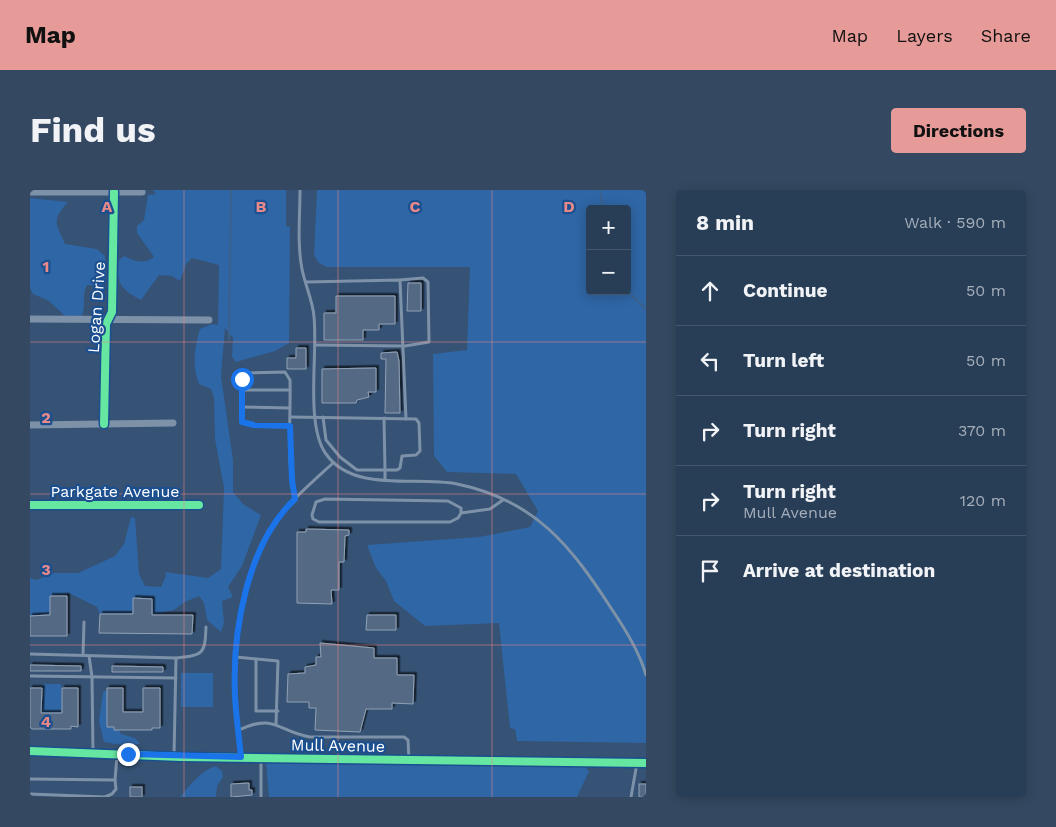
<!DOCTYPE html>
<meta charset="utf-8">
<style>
:root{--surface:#283e57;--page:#344961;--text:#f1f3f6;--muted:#a5aeba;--line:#44576d;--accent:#e69b98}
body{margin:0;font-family:"Work Sans",sans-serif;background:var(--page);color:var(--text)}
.controls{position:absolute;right:15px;top:15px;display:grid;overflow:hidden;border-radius:5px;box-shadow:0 2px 12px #0003}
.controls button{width:45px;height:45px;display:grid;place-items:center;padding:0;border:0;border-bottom:1px solid var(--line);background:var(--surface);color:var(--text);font:25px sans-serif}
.stop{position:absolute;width:15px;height:15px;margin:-11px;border:4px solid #1a73e8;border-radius:50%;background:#fff}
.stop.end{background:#1a73e8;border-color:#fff;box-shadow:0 1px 5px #0008}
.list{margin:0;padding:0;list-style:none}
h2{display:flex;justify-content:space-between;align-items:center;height:65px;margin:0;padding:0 20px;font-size:21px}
h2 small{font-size:16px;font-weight:400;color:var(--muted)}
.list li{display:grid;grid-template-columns:32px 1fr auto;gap:15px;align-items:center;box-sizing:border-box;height:70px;padding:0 20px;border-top:1px solid var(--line)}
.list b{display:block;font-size:19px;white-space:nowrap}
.list p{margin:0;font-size:16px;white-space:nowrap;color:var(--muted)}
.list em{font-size:16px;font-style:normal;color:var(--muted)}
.icon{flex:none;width:28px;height:28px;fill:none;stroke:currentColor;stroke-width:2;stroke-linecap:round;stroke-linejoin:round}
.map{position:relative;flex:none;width:616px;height:607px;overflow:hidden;border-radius:5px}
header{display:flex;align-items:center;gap:30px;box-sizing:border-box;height:70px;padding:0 25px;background:var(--accent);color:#111}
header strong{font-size:24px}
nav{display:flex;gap:28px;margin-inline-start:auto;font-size:18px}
.intro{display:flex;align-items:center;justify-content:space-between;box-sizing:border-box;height:120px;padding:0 30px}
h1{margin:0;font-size:35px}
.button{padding:12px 22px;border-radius:5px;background:var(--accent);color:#111;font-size:18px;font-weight:700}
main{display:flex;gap:30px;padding:0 30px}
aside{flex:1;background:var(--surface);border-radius:5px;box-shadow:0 2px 12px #0003}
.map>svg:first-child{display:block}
.green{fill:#2f66a5;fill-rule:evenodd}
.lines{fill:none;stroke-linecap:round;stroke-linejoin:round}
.stream{stroke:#3b618d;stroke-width:2}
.building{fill:#526984;stroke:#92a2b6;filter:url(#shadow)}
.service{stroke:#7d92a8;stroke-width:3}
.minor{stroke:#7d92a8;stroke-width:7}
.tertiary{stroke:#7d92a8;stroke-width:9}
.cycleway-casing{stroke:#1b4f8f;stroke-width:11}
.cycleway{stroke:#66e7a1;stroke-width:8}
.route{stroke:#1a73e8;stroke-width:6}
.grid{fill:none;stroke:#e88989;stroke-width:1;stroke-opacity:0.55}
.labels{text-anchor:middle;stroke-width:4.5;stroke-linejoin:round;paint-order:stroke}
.street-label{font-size:16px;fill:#fff;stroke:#1b4f8f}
.grid-label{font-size:16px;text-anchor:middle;font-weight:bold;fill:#e88989;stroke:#1b4f8f;stroke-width:4.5;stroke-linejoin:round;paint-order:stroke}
</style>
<header>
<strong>Map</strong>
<nav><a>Map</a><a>Layers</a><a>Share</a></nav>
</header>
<div class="intro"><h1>Find us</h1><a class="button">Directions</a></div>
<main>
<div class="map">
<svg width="616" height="607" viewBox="0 0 616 607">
<defs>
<filter id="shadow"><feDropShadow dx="2.5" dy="-2.5" stdDeviation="0" flood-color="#0009"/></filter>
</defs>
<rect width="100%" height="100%" fill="#365274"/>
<g class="green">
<path d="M 123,0 L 256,0 L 256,36 L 260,37 L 259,153 L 245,161 L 206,172 L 202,167 L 203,148 L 195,138 L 191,186 L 203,270 L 203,302 L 213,314 L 231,325 L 212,376 L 198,397 L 203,407 L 192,411 L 194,433 L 191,442 L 177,430 L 174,413 L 169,406 L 155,412 L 144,420 L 122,425 L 122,409 L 103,408 L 103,424 L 70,424 L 67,417 L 39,403 L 20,406 L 20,425 L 0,426 L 0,388 L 7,390 L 23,383 L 48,383 L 85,366 L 94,354 L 101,327 L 105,328 L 109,384 L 115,396 L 131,397 L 136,386 L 135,382 L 178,388 L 191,379 L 194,298 L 185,249 L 184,208 L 181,199 L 169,194 C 162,177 164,158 170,139 L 182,134 L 188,135 L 189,75 L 162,68 L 156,74 L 150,91 L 142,86 L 129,85 L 111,110 C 90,99 86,93 89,70 L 94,66 C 104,71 114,75 124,67 L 107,43 L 107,36 L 114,30 L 118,5 L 126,4 Z"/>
<path d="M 287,0 L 616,0 L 616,553 L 487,551 L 485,539 L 480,538 L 469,433 L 395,436 L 364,411 L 356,391 L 346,378 L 337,355 L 449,347 L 500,337 L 508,321 L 486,284 L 417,282 L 404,266 L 403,164 L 437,160 L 440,77 L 296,77 L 288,72 L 284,65 ZM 560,19 L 597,19 L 597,101 L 560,101 Z"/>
<path d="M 0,8 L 38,12 C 21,31 26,33 35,54 L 67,59 L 75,66 L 76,88 L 72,96 L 57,95 C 51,106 57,117 51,127 L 36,127 L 19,111 L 3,104 L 0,98 Z"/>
<rect x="151" y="483" width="32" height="34"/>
<path d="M 13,494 L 31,494 L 32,523 L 11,523 Z"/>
<path d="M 77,500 L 84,540 L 89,540 L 91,544 L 105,548 L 110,554 L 92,555 L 74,552 L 69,531 L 73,502 Z"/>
<path d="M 236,572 L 554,576 L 559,581 L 547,607 L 239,607 Z"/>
<path d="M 186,576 L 192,581 L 193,587 L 187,596 L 186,607 L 150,607 C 159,596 171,580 186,576 Z"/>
</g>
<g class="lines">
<g class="stream">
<path d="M 570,0 L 573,19"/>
<path d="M 597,101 L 616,119"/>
<path d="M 199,149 L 201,0"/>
</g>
</g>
<g class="building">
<path d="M 378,93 L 391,93 L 391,121 L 377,121 Z"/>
<path d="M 306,106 L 365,106 L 365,134 L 349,134 L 349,140 L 333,140 L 333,150 L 294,150 L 294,123 L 306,123 Z"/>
<path d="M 266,158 L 276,158 L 276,179 L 257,179 L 257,168 L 266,168 Z"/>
<path d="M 367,162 L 369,171 L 370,223 L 355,223 L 356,169 L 351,169 L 351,163 Z"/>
<path d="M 346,178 L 346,202 L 338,202 L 339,207 L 327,210 L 326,213 L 292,213 L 292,179 Z"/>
<path d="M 276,339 L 319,340 L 319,345 L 315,346 L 314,372 L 309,372 L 309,400 L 301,400 L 302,414 L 267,413 L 267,342 L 276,342 Z"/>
<path d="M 20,406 L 37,406 L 37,446 L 0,446 L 0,426 L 20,425 Z"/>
<path d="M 103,408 L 122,409 L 122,425 L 163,425 L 162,444 L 69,443 L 70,424 L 103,424 Z"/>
<path d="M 337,425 L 366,425 L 366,440 L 336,440 Z"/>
<path d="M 290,453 L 344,458 L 344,468 L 367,468 L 367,485 L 384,485 L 383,514 L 362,513 L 362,519 L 336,519 L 330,542 L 285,540 L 286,518 L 279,518 L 279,512 L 257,512 L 258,484 L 275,483 L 275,477 L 286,475 L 286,467 L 291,467 Z"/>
<path d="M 0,475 L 51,476 L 51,481 L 0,481 Z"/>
<path d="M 82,476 L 133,477 L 133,482 L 82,482 Z"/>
<path d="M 0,498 L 12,498 L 11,523 L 32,523 L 32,498 L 48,498 L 48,537 L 41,536 L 41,539 L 2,539 L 0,537 Z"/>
<path d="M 77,498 L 93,498 L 93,522 L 113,522 L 113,498 L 130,498 L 130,538 L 122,538 L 122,540 L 84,540 L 84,537 L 77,537 Z"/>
<path d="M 219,593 L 219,600 L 222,600 L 222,605 L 201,607 L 201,594 Z"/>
<rect x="609" y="594" width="7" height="13"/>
<rect x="100" y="597" width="12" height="10"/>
</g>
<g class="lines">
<g class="service">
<path d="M 270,0 C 270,26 267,53 272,79 C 275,95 283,111 284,127 C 288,164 275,235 296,264 C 323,303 386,286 427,294 C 505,310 541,356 581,418 C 595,439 609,461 616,485"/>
<path d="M 276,92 L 370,90 L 376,229"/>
<path d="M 285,155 L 375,156 L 399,152 L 398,92 L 393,88 L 370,90"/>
<path d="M 211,200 L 260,200"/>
<path d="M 211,217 L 260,218"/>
<path d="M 261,227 L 386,229 L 389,233 L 390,261 L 386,265 L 372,266 L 370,278 L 367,280 L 355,280 L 355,290"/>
<path d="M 293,227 L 296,250 L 310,267 L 327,280 L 355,280 L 354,228"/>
<path d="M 261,236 L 224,235 L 212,232 L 212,189 L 217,183 L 255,182 L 260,190 C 261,229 256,271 265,308"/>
<path d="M 431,323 L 431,318 L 418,311 L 295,309 L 286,312 L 282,325 L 283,329 L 289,332 L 420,332 L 428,328 L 431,323 L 460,319 L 473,310"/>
<path d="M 0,464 L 146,468 C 173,465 175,465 176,437"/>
<path d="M 53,465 L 54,432"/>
<path d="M 59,466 L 62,487 L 63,563"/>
<path d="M 206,467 L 248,471 L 246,534"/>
<path d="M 226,469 L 226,521 L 248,521"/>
<path d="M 0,486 L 146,488"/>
<path d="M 209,540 C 245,523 247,541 280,547 L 374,547 L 378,550 L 379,570"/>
<path d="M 211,565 C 209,545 205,525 205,505 C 204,454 211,386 238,342 C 255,315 280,294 303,273"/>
<path d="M 144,566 L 146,468"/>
<path d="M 231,568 L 231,607"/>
<path d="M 0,589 L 85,590 L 87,566"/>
<path d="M 0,604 L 75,607 L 82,604 L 86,599 L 85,590"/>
<path d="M 601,607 L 607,573"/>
</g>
<g class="minor">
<path d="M 0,2 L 112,2"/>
<path d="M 0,129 L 179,130"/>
<path d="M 74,234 L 76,134 L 82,122 L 84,2"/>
<path d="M 0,235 L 143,233"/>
<path d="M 0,315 L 169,315"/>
</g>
<path class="tertiary" d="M 0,561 L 151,567 L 616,573"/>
<g class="cycleway-casing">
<g id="cycleway">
<path d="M 74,234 L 76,134 L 82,122 L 84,2"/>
<path d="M 0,315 L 169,315"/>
<path d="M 0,561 L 151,567 L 616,573"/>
</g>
</g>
<use href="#cycleway" class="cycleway"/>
</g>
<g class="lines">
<path class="route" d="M 98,564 L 211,567 C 209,547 206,526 205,506 C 202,442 217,354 265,309 L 262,290 L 260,236 L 224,235 L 212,232 L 212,189"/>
</g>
<path class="grid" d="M 154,0 L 154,607M 308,0 L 308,607M 462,0 L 462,607M 0,152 L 616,152M 0,304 L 616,304M 0,455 L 616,455"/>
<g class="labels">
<g class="street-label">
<text transform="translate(66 117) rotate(-86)" y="6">Logan Drive</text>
<text x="85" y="307">Parkgate Avenue</text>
<text transform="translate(308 555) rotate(1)" y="6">Mull Avenue</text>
</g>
</g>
<g class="grid-label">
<text x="77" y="22">A</text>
<text x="231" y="22">B</text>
<text x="385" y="22">C</text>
<text x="539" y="22">D</text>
<text x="16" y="82">1</text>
<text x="16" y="233">2</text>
<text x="16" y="385">3</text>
<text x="16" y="537">4</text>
</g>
</svg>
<div class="controls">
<button>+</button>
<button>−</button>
</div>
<div class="stop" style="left:212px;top:189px"></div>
<div class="stop end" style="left:98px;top:564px"></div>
</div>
<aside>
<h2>8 min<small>Walk · 590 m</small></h2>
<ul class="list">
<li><svg class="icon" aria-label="ahead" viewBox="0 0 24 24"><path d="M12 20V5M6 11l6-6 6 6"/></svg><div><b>Continue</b></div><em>50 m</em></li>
<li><svg class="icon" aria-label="left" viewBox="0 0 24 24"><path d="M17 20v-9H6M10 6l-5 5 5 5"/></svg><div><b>Turn left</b></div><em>50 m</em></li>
<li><svg class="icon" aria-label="right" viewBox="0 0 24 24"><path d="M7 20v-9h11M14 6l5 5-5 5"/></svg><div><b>Turn right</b></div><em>370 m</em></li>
<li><svg class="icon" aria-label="right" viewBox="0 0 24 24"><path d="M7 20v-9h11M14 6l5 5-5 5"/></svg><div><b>Turn right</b><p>Mull Avenue</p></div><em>120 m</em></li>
<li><svg class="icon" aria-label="arrive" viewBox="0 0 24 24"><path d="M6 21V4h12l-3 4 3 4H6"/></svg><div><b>Arrive at destination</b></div></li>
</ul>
</aside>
</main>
